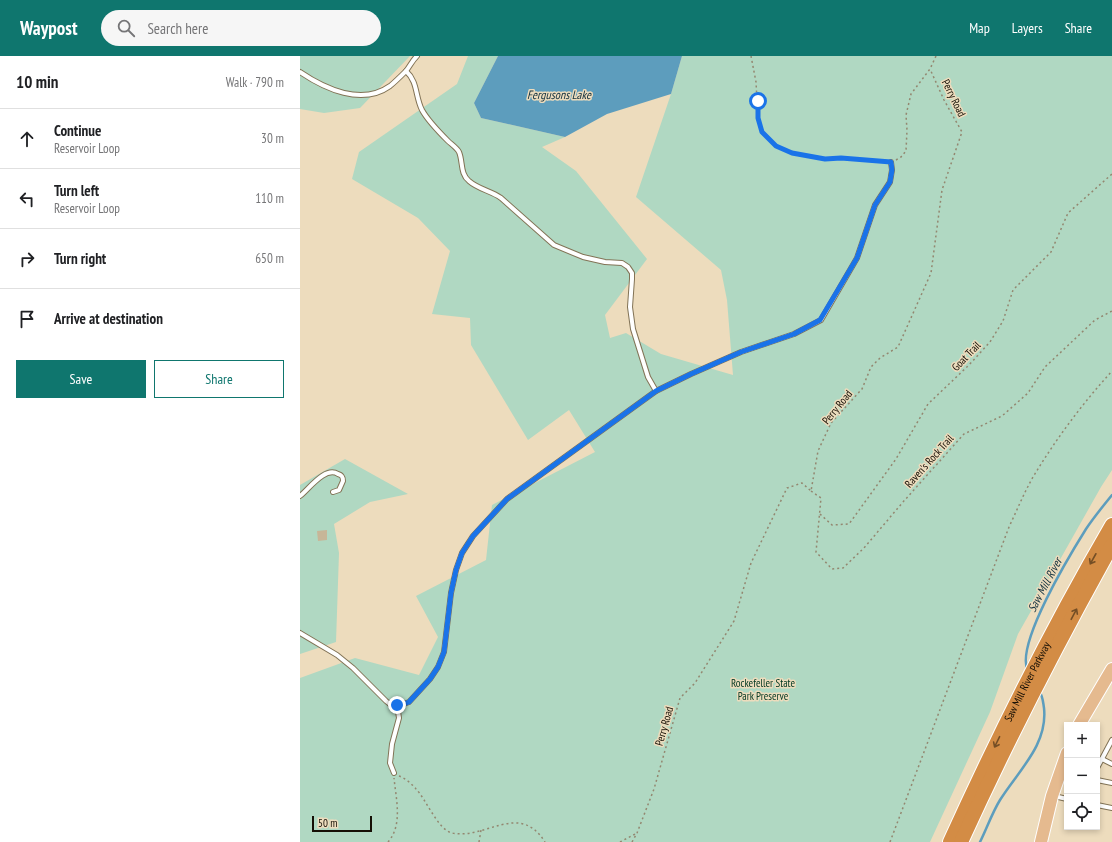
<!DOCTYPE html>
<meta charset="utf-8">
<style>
:root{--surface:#fff;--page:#f6f6f6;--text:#202124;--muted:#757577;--line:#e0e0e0;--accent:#0f766e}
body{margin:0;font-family:"PT Sans Narrow",sans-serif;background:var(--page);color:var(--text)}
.controls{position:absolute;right:12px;bottom:12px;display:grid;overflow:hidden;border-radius:0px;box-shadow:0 2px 6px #0003}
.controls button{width:36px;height:36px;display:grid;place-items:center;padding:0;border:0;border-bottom:1px solid var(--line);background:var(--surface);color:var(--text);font:20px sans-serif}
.scale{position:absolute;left:12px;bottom:10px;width:60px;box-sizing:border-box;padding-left:4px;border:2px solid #150f05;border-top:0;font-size:11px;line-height:14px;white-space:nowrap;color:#150f05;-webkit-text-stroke:3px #eddcbd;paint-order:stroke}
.stop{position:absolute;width:12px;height:12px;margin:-9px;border:3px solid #1a73e8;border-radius:50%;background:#fff}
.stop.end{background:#1a73e8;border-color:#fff;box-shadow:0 1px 4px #0008}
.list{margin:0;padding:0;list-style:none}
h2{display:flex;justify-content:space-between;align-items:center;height:52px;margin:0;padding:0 16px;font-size:17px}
h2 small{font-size:13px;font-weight:400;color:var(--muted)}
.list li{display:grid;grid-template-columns:26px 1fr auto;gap:12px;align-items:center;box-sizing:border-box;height:60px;padding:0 16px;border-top:1px solid var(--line)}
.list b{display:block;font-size:15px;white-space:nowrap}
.list p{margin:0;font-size:13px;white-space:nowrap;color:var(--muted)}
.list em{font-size:13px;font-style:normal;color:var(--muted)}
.actions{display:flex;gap:8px;padding:12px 16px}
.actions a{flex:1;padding:9px 0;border:1px solid var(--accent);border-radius:0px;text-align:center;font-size:14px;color:var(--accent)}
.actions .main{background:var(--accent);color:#fff}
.icon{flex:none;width:22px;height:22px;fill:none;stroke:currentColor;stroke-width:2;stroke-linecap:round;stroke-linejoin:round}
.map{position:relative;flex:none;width:812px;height:786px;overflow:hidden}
header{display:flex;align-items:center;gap:24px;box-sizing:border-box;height:56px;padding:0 20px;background:var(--accent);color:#fff}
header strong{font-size:19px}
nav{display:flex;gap:22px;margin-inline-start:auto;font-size:14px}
.search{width:280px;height:36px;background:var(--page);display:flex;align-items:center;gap:10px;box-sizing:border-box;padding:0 14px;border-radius:22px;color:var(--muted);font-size:15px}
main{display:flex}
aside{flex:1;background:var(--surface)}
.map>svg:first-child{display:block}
.green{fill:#b0d8c2}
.water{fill:#5d9dbd}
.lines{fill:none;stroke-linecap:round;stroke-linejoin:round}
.stream{stroke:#5d9dbd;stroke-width:2.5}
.building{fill:#c7b698}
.lane-casing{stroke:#827356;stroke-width:6}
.primary-casing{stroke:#fff;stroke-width:14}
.highway-casing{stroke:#fff;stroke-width:16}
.path{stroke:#938770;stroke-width:1.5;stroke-dasharray:2 3;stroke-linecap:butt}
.lane{stroke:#fff;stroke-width:4}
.primary{stroke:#e5ba8f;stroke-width:12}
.highway{stroke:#d38c45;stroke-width:14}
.oneway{stroke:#744e25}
.route{stroke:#1a73e8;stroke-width:5}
.labels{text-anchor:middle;stroke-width:3;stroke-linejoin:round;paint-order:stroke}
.street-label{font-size:11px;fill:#150f05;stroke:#eddcbd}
.park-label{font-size:11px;fill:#003721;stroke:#eddcbd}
.water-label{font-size:12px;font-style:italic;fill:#11303e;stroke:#eddcbd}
</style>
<header>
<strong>Waypost</strong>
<div class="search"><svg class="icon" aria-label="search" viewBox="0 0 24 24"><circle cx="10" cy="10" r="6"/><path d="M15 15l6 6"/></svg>Search here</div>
<nav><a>Map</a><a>Layers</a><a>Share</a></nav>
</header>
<main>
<aside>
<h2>10 min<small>Walk · 790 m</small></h2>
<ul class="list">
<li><svg class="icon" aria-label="ahead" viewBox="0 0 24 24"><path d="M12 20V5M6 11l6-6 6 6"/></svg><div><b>Continue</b><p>Reservoir Loop</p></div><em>30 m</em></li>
<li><svg class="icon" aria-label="left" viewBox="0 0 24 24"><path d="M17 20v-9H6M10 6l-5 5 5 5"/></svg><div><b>Turn left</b><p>Reservoir Loop</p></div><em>110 m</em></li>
<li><svg class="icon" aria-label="right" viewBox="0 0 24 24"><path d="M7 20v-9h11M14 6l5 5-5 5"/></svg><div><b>Turn right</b></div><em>650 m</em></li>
<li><svg class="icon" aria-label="arrive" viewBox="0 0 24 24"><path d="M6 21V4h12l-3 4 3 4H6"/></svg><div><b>Arrive at destination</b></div></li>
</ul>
<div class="actions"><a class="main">Save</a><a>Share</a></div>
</aside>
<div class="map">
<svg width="812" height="786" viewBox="0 0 812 786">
<rect width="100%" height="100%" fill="#eddcbd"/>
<g class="green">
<path d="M 0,0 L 110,0 L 60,52 L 24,57 L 0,53 Z"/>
<path d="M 168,0 L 198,0 L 174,47 L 181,62 L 265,81 L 242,91 L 276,115 L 347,203 L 305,259 L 310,282 L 326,277 L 361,298 L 433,319 L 427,244 L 421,214 L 336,141 L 371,38 L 382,0 L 812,0 L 812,414 L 801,431 L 718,578 L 690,656 L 630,786 L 0,786 L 0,622 L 55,602 L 119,619 L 138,581 L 116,540 L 186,504 L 192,449 L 295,396 L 269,354 L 228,384 L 171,289 L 170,262 L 132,258 L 150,195 L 118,162 L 52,123 L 59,96 L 157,28 Z"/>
<path d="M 45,403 L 108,438 L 70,446 L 34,468 L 39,497 L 36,586 L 0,598 L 0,429 Z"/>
</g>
<path class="water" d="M 198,0 L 382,0 L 371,38 L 307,58 L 265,81 L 181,62 L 174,47 Z"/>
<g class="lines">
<g class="stream">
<path d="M 728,615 C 714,590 771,497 786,473 C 794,461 803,450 812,439"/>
<path d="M 680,786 C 687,772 692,757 700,744 C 718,715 748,689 744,652 C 743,646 743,640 739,635"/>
</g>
</g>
<path class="building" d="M 27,474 L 27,484 L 18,485 L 17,475 Z"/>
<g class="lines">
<g class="lane-casing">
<g id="lane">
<path d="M 106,15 C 118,26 115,40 122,54 C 128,65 139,76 148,85 C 151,88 157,92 159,96 C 163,105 160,118 169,125 C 178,133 191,135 201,142 L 254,189 L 283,201 L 305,206 L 322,207 L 328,211 L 332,217 L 332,223 L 330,251 L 333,273 L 348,321 L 356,335"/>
<path d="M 0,16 C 25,33 62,50 90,30 C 95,26 101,20 106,15 C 110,10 112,5 117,0"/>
<path d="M 0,440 C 9,433 25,410 38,418 C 42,419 43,421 43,425 L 39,434 L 33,436"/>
<path d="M 0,577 L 37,599 L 53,612 L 86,645 L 91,649 L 97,649 L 99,662 L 92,688 L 90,707 L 94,717"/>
<path d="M 97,649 L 101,649 L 109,646 L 130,623 L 138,611 L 144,596 L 151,537 L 156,514 L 162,497 L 173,480 L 207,443 L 356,335 L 391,318 L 441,296 L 494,278 L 521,264 L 557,202 L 575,149 L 590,126 L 592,114 L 591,106"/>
<path d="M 802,703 L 812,708"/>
<path d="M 797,712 L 812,684"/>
<path d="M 797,724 L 812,727"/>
<path d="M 754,740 L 767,743"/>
<path d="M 797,749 L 812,752"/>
</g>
</g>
<g class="primary-casing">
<g id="primary">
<path d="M 779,669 L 812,613"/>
<path d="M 741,786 L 752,740 L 767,697"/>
</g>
</g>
<g class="highway-casing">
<g id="highway">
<path id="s1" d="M 650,786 C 699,678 752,572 812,469"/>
<path d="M 661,786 C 707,685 758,586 812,489"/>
</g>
</g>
<g class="path">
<path d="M 451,0 L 456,26 L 458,62 L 462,76 L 476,90 L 492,97 L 509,101 L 525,103 L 541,102 L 585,106"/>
<path d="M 596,104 L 601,101 L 606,95 L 607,74 L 606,59 L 611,38 L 630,13 L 636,0"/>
<path d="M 511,435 L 521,442 L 516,496 L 532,513 L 543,512 L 564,492 L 603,446 L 664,378 L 702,360 L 728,337 L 745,311 L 795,264 L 812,255"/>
<path d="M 520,458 L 532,469 L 549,468 L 596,403 L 628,348 L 669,309 L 690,286 L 703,265 L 713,234 L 751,196 L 768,157 L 812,118"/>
<path d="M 99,720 C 105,722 112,728 116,733 C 126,743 138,774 152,777 C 186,784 219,745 245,786"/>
<path d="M 88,786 C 103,769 96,743 94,722"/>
<path d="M 179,786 L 181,774"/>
<path d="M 320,786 L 337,777"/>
<path d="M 332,786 L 337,777 L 354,733 L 380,642 L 395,627 L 434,565 L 451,507 L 487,432 L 502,427 L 511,435 L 518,395 L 531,367 L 562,333 L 571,311 L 580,302 L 598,291 L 631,217 L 642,134 L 662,76 L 644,44 L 630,13"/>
<path d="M 590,786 L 709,471 C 717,454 724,437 733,421 C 756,383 782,348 812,315"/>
</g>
<use href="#lane" class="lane"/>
<use href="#primary" class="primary"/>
<use href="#highway" class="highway"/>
</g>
<defs><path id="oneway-shaft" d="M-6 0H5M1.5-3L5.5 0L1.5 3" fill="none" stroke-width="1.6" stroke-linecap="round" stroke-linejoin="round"/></defs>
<g class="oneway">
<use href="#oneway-shaft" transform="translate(793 503) rotate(119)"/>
<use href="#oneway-shaft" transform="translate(774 558) rotate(-62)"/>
<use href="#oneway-shaft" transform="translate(697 686) rotate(116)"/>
</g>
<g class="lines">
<path class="route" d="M 97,649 L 101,649 L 109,646 L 130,623 L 138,611 L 144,596 L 151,537 L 156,514 L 162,497 L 173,480 L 207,443 L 356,335 L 391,318 L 441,296 L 494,278 L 520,264 L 557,202 L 575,149 L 590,126 L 592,114 L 591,106 L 541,102 L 525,103 L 492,97 L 476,90 L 462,76 L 458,62 L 458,45"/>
</g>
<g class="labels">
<g class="street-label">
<text transform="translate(654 42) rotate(64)" y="4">Perry Road</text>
<text transform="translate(666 300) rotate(-46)" y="4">Goat Trail</text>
<text transform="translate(537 351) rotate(-51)" y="4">Perry Road</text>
<text transform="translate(629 405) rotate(-48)" y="4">Raven's Rock Trail</text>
<text dy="4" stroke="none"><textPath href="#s1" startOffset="178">Saw Mill River Parkway</textPath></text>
<text transform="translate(364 670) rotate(-74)" y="4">Perry Road</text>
</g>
<g class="park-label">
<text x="463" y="631">Rockefeller State<tspan x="463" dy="13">Park Preserve</tspan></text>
</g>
<g class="water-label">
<text x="259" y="43">Fergusons Lake</text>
<text transform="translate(745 529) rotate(-62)" y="4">Saw Mill River</text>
</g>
</g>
</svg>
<div class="controls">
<button>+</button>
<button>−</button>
<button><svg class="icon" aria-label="locate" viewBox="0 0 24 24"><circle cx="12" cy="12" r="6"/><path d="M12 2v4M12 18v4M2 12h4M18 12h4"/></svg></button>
</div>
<div class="scale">50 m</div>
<div class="stop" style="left:458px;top:45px"></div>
<div class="stop end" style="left:97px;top:649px"></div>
</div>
</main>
